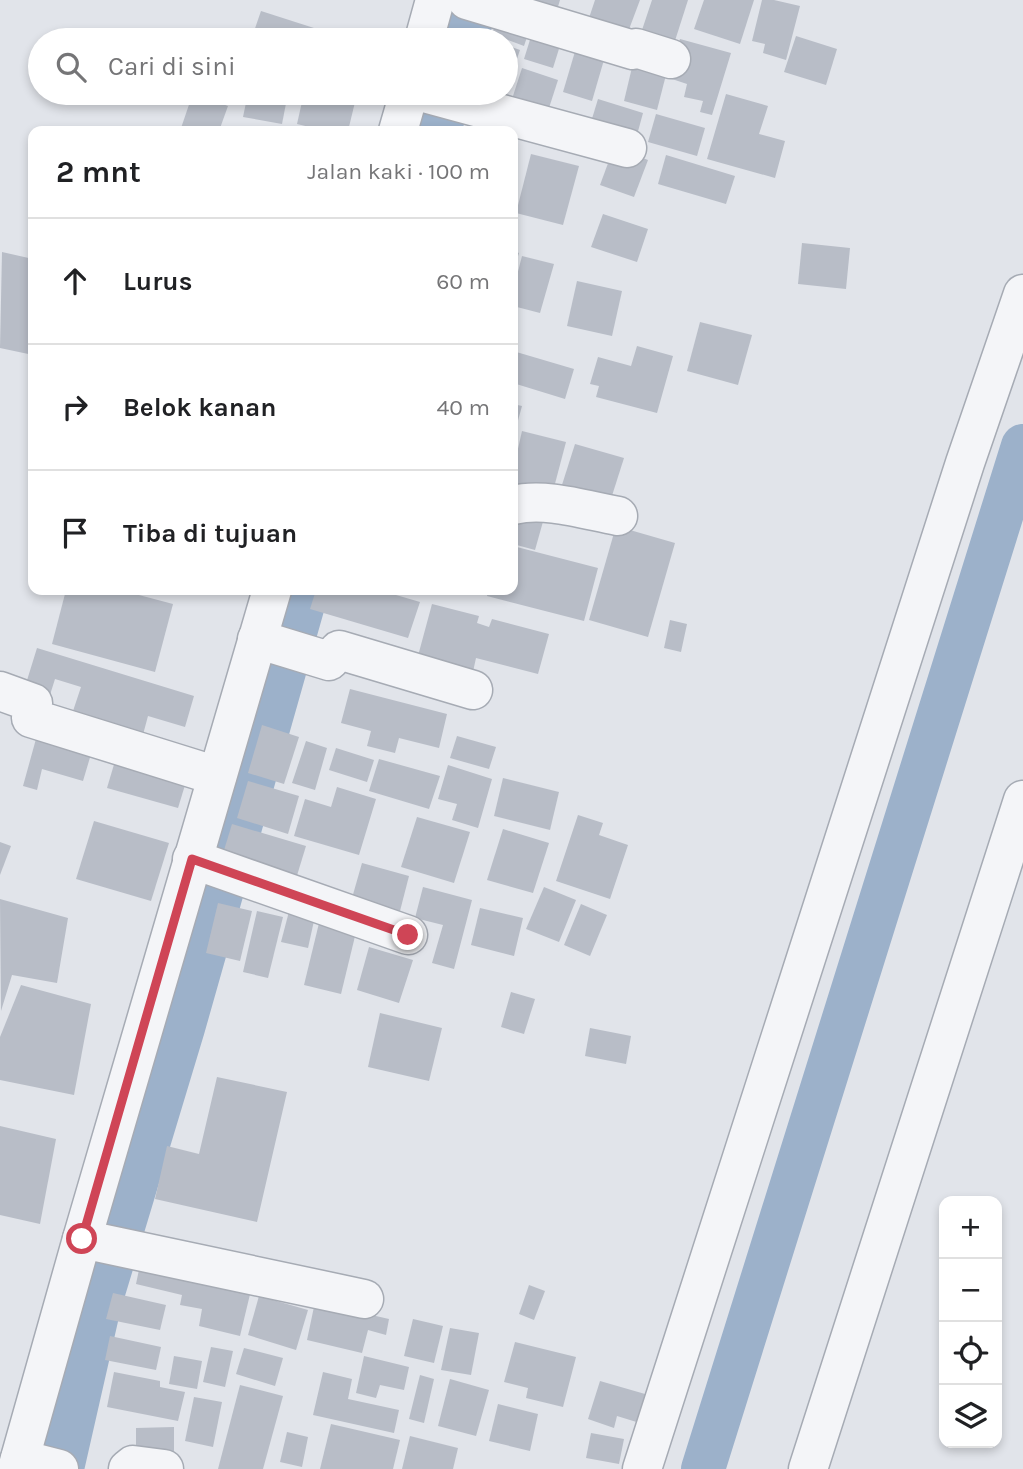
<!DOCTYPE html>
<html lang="id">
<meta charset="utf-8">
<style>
:root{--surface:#fff;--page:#f6f6f6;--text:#202124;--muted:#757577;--line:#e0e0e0}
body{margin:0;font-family:Karla,sans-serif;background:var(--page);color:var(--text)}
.controls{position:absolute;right:21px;bottom:21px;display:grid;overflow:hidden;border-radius:14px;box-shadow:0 4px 10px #0003}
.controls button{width:63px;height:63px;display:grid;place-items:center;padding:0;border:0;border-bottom:2px solid var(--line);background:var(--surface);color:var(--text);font:35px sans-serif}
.stop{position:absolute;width:21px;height:21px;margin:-16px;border:5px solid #cf4556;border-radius:50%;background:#fff}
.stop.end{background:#cf4556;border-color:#fff;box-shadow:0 2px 7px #0008}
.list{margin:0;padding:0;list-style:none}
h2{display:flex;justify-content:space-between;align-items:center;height:91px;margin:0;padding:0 28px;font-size:30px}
h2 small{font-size:23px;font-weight:400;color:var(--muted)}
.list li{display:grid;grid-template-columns:46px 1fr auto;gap:21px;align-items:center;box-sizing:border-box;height:126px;padding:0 28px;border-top:2px solid var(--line)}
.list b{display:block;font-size:26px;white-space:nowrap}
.list em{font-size:23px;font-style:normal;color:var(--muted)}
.icon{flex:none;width:38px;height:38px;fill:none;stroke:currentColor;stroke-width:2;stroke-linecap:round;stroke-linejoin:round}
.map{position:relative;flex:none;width:1023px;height:1469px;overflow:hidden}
.search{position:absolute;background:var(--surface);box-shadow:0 4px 10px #0003;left:28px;top:28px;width:490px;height:77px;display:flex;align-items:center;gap:18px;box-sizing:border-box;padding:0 24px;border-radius:38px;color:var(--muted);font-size:26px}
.panel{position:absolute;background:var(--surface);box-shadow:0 4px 10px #0003;left:28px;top:126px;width:490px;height:469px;border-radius:14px}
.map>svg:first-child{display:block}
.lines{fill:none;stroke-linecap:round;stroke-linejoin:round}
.canal{stroke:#9cb1ca;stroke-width:44}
.river{stroke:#9cb1ca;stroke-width:75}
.building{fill:#b8bdc7}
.minor-casing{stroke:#a6abb4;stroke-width:41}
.minor{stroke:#f4f5f8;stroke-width:38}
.route{stroke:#cf4556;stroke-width:9}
</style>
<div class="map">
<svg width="1023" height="1469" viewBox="0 0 1023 1469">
<rect width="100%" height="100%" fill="#e1e4ea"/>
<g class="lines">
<path class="canal" d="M 703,1469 L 1023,446"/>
<g class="river">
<path d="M 449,40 L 461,0"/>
<path d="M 423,131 L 434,93"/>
<path d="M 46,1469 L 84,1302 L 168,1024 L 291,590"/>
</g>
</g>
<g class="building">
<path d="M 529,0 L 560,0 L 557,10 Z"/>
<path d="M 595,0 L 640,0 L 628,32 L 589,18 Z"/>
<path d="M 652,0 L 688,0 L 673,47 L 640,36 Z"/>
<path d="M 704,0 L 754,0 L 740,44 L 694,29 Z"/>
<path d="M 762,0 L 774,0 L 800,6 L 786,60 L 763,53 L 765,44 L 752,41 Z"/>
<path d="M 261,11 L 342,37 L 341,40 L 251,40 Z"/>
<path d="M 498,16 L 530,28 L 524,46 L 492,34 Z"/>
<path d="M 534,27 L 563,36 L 553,68 L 524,59 Z"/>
<path d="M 796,36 L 837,49 L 826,85 L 784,72 Z"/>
<path d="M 579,38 L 608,46 L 592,101 L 563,92 Z"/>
<path d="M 680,39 L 731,53 L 712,115 L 700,112 L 703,101 L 684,97 L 687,84 L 669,78 Z"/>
<path d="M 506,45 L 520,50 L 512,73 L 506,71 Z"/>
<path d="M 634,59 L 668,67 L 657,110 L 624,101 Z"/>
<path d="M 522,68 L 558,80 L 548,111 L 512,99 Z"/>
<path d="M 193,93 L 228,106 L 219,131 L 180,131 Z"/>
<path d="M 248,93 L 288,93 L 282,124 L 243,117 Z"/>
<path d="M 304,93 L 335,93 L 356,98 L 348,131 L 326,131 L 297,124 Z"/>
<path d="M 726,94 L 768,106 L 759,134 L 785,141 L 775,178 L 707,159 Z"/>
<path d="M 598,99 L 643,113 L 637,135 L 591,122 Z"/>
<path d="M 656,114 L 705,128 L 697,156 L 648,142 Z"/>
<path d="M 614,147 L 648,160 L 634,197 L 600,185 Z"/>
<path d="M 531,154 L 579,166 L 563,225 L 516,213 Z"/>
<path d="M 666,155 L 735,176 L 726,204 L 658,184 Z"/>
<path d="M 603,214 L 648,229 L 637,262 L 591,247 Z"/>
<path d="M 802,243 L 850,248 L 846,289 L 798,284 Z"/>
<path d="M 513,250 L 519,253 L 513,272 Z"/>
<path d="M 2,252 L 33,259 L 33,355 L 0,348 Z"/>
<path d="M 522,256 L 554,264 L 540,313 L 513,306 L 513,291 Z"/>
<path d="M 577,281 L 622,291 L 612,336 L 567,326 Z"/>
<path d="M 700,322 L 752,335 L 738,385 L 687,371 Z"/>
<path d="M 637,346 L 673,356 L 657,413 L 596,397 L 599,386 L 590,384 L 598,357 L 631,366 Z"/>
<path d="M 513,351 L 574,369 L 565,399 L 513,383 Z"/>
<path d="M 513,404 L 522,406 L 514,435 L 513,435 Z"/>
<path d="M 522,431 L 566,442 L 552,495 L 513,485 L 513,471 Z"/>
<path d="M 575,444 L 624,458 L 610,502 L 561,488 Z"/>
<path d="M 513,509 L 544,518 L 535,550 L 513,544 Z"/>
<path d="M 616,526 L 675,543 L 648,637 L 589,620 Z"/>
<path d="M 513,546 L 598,568 L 584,621 L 487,596 L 488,590 L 513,590 Z"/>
<path d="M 66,590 L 120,590 L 173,604 L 155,672 L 52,644 Z"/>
<path d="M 316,590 L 379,590 L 420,602 L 408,638 L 310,609 Z"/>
<path d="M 432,604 L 479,616 L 477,623 L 489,627 L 492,619 L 549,634 L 538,674 L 476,658 L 471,681 L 415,667 Z"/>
<path d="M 670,620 L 687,624 L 681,652 L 664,648 Z"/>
<path d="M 37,648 L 194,696 L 185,727 L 148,716 L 141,742 L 70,720 L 81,687 L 55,679 L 49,698 L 24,690 Z"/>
<path d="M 350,689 L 447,714 L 439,748 L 399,738 L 395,753 L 367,746 L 371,731 L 341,723 Z"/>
<path d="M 262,725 L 299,737 L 284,784 L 248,773 Z"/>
<path d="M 39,728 L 94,744 L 83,781 L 42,769 L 37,790 L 23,786 Z"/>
<path d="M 457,736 L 496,747 L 489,769 L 450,758 Z"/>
<path d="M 306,741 L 327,748 L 315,790 L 292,783 Z"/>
<path d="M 336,748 L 374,760 L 367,782 L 329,770 Z"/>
<path d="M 118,751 L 189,772 L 178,808 L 107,788 Z"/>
<path d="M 379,759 L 440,776 L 429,809 L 369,791 Z"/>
<path d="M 448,765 L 492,779 L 478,828 L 452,820 L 457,804 L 438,799 Z"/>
<path d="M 503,778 L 559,792 L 550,830 L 494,816 Z"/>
<path d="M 248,781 L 299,796 L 288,834 L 237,818 Z"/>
<path d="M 337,787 L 376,799 L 359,855 L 294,836 L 305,799 L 331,807 Z"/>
<path d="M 578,815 L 603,823 L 599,835 L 628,845 L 610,899 L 556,881 Z"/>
<path d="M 417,817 L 470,832 L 454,883 L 401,867 Z"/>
<path d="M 94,821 L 169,843 L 151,901 L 76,879 Z"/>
<path d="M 232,824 L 306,846 L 295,882 L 221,860 Z"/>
<path d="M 503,829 L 549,843 L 533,893 L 487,880 Z"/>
<path d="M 0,842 L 11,846 L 0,875 Z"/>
<path d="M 362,863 L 409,876 L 400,911 L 352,898 Z"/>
<path d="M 423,887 L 472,900 L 454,969 L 432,963 L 443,925 L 415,918 Z"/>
<path d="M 544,887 L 576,900 L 559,942 L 526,929 Z"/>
<path d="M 0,899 L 68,918 L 57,983 L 12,975 L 1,1011 Z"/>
<path d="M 292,900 L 317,907 L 308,948 L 281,942 Z"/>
<path d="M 218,903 L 252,911 L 240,961 L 206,953 Z"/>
<path d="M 581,904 L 607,915 L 590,956 L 564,945 Z"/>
<path d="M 480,908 L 523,918 L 514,956 L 471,945 Z"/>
<path d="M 257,911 L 283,917 L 268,978 L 243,972 Z"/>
<path d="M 320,919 L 357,928 L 341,994 L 304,985 Z"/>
<path d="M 369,947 L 413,960 L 399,1003 L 357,990 Z"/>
<path d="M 21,985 L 91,1004 L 74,1095 L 0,1080 L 0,1037 Z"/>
<path d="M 511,992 L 535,999 L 524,1034 L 501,1027 Z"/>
<path d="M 380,1013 L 442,1028 L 429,1081 L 368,1067 Z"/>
<path d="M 590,1028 L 631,1036 L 626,1064 L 585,1056 Z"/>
<path d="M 217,1077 L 287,1092 L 257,1222 L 155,1199 L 167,1146 L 199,1154 Z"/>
<path d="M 0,1126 L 56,1139 L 40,1224 L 0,1215 Z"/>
<path d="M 141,1260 L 252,1286 L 240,1336 L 199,1326 L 202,1309 L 180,1305 L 182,1295 L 136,1284 Z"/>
<path d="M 529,1285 L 545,1291 L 534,1320 L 519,1314 Z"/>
<path d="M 113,1293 L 166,1305 L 160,1330 L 106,1319 Z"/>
<path d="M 259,1296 L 308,1310 L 296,1350 L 248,1335 Z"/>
<path d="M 315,1302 L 389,1319 L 386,1335 L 368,1330 L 362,1353 L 307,1340 Z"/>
<path d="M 413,1319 L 443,1326 L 434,1363 L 404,1356 Z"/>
<path d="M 450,1328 L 479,1333 L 471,1375 L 441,1370 Z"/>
<path d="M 110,1336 L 161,1347 L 156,1370 L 105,1360 Z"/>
<path d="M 515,1342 L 576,1357 L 563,1407 L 526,1398 L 528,1388 L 504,1382 Z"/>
<path d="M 211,1347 L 233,1351 L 225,1387 L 203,1382 Z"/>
<path d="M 244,1348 L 283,1358 L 275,1386 L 236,1374 Z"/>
<path d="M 174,1356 L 202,1361 L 197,1389 L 169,1384 Z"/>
<path d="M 364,1356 L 409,1367 L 404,1390 L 380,1385 L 376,1398 L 356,1393 Z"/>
<path d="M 114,1372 L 160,1381 L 160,1387 L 185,1392 L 178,1421 L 107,1407 Z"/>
<path d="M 323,1372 L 352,1379 L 348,1399 L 399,1410 L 394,1433 L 313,1415 Z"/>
<path d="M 420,1375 L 434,1379 L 424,1423 L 409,1419 Z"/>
<path d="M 450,1379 L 489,1390 L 476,1436 L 438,1426 Z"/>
<path d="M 600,1381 L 652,1396 L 643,1424 L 617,1416 L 614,1428 L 588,1419 Z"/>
<path d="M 240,1385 L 283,1396 L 263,1469 L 218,1469 Z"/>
<path d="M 194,1397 L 222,1402 L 213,1447 L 185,1441 Z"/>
<path d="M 498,1404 L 538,1414 L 530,1451 L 489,1441 Z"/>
<path d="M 331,1424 L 400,1440 L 393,1469 L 320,1469 Z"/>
<path d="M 174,1427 L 174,1451 L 136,1452 L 136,1428 Z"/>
<path d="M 287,1432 L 308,1437 L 302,1467 L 280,1462 Z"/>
<path d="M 591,1433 L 624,1439 L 619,1464 L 586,1458 Z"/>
<path d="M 410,1436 L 458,1448 L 453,1469 L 402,1469 Z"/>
</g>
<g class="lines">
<g class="minor-casing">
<g id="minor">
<path d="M 467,0 L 633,50 L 636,48 L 671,59"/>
<path d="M 424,40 L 435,0"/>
<path d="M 424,93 L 627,148"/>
<path d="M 398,131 L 409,93"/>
<path d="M 513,505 C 546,497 585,510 618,516"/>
<path d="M 257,639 L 329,661 L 339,650 L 473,690"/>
<path d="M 0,691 L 33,703 L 31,718 L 217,776"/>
<path d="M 192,859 L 408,935"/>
<path d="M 82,1239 L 364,1299"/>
<path d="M 20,1459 L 59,1469"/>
<path d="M 17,1469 L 82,1239 L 272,590"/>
<path d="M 128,1469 L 133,1465 L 164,1469"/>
<path d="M 642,1469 L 965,463 L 1023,294"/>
<path d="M 808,1469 L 1023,800"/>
</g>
</g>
<use href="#minor" class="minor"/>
</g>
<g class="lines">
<path class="route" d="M 82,1239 L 192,859 L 408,935"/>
</g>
</svg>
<div class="controls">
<button>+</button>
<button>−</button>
<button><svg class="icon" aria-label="locate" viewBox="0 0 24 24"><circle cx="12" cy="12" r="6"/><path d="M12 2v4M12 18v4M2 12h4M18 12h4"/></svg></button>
<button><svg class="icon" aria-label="layers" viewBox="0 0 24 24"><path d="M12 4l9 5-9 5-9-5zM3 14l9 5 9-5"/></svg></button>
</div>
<div class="stop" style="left:82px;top:1239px"></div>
<div class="stop end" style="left:408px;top:935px"></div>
<div class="search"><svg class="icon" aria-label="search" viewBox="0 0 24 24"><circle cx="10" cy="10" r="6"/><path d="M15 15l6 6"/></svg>Cari di sini</div>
<section class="panel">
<h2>2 mnt<small>Jalan kaki · 100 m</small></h2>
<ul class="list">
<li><svg class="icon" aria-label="ahead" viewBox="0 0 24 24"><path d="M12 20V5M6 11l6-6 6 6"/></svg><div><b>Lurus</b></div><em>60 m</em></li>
<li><svg class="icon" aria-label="right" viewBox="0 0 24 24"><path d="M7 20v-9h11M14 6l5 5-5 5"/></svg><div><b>Belok kanan</b></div><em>40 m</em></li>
<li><svg class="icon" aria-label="arrive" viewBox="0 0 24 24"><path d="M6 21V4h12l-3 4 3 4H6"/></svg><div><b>Tiba di tujuan</b></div></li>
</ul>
</section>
</div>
